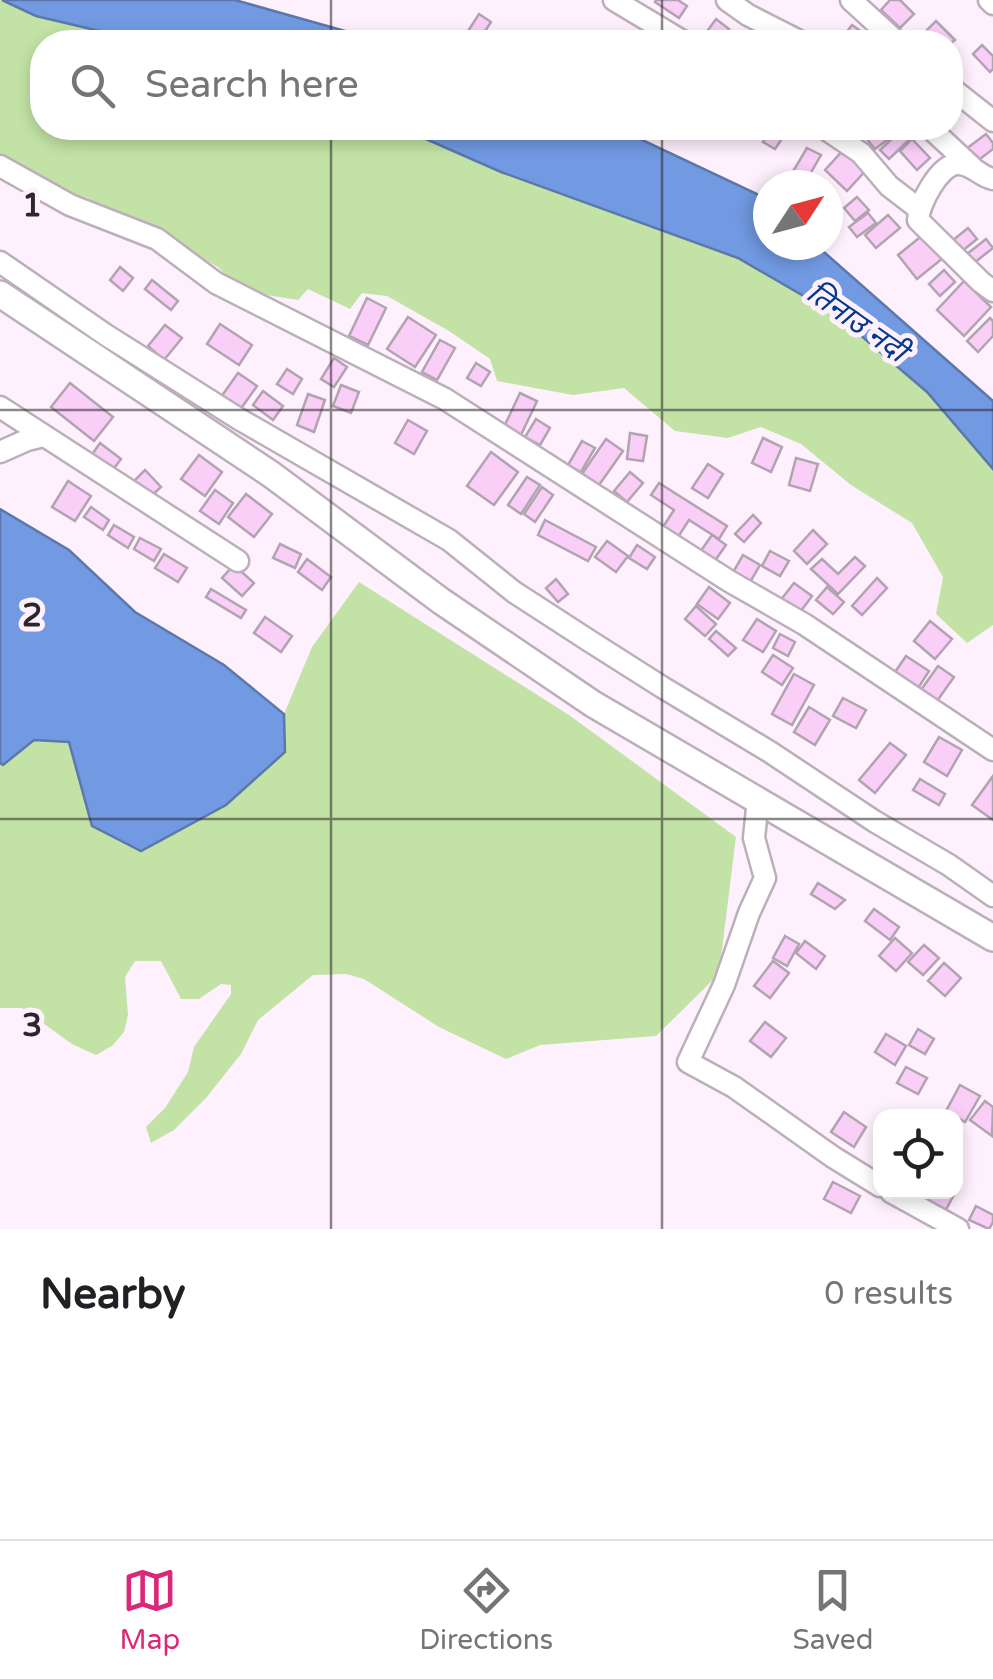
<!DOCTYPE html>
<meta charset="utf-8">
<style>
:root{--surface:#fff;--page:#f6f6f6;--text:#202124;--muted:#757577;--line:#e0e0e0;--accent:#db2777}
body{margin:0;font-family:"Varela Round","Noto Sans Devanagari",sans-serif;background:var(--page);color:var(--text)}
.controls{position:absolute;right:30px;bottom:30px;display:grid;overflow:hidden;border-radius:20px;box-shadow:0 5px 15px #0003}
.controls button{width:90px;height:90px;display:grid;place-items:center;padding:0;border:0;border-bottom:2px solid var(--line);background:var(--surface);color:var(--text);font:50px sans-serif}
.compass{position:absolute;left:753px;top:170px;width:90px;height:90px;border-radius:50%;background:var(--surface);box-shadow:0 5px 15px #0003;rotate:54deg}
.list{margin:0;padding:0;list-style:none}
h2{display:flex;justify-content:space-between;align-items:center;height:130px;margin:0;padding:0 40px;font-size:42px}
h2 small{font-size:32px;font-weight:400;color:var(--muted)}
.icon{flex:none;width:55px;height:55px;fill:none;stroke:currentColor;stroke-width:2;stroke-linecap:round;stroke-linejoin:round}
.map{position:relative;flex:none;width:993px;height:1229px;overflow:hidden}
.search{position:absolute;background:var(--surface);box-shadow:0 5px 15px #0003;left:30px;right:30px;top:30px;height:110px;display:flex;align-items:center;gap:25px;box-sizing:border-box;padding:0 35px;border-radius:40px;color:var(--muted);font-size:38px}
.sheet{height:310px;background:var(--surface)}
nav{display:flex;justify-content:space-around;align-items:center;box-sizing:border-box;height:140px;border-top:2px solid var(--line);background:var(--surface);font-size:28px;color:var(--muted)}
nav a{display:grid;justify-items:center;gap:5px}
nav .on{color:var(--accent)}
.map>svg:first-child{display:block}
.green{fill:#c2e3a5}
.water{fill:#719ae2;stroke:#5c78ab;stroke-width:2.5}
.building{fill:#f9cff7;stroke:#b2a3b1;stroke-width:2.5}
.lines{fill:none;stroke-linecap:round;stroke-linejoin:round}
.minor-casing{stroke:#bdaebc;stroke-width:25}
.tertiary-casing{stroke:#bdaebc;stroke-width:30}
.minor{stroke:#fff;stroke-width:20}
.tertiary{stroke:#fff;stroke-width:25}
.grid{fill:none;stroke:#2c272c;stroke-width:2.5;stroke-opacity:0.55}
.labels{text-anchor:middle;stroke-width:10;stroke-linejoin:round;paint-order:stroke}
.water-label{font-size:30px;font-style:italic;fill:#063789;stroke:#fef1fd}
.grid-label{font-size:32px;text-anchor:middle;font-weight:bold;fill:#2c272c;stroke:#fef1fd;stroke-width:10;stroke-linejoin:round;paint-order:stroke}
</style>
<div class="map">
<svg width="993" height="1229" viewBox="0 0 993 1229">
<rect width="100%" height="100%" fill="#fef1fd"/>
<g class="green">
<path d="M 0,0 L 36,16 L 146,42 L 42,42 L 42,128 L 401,128 L 501,172 L 738,258 L 838,316 L 927,392 L 993,469 L 993,625 L 967,643 L 936,614 L 943,577 L 912,523 L 851,485 L 801,444 L 761,427 L 728,438 L 675,431 L 624,388 L 573,395 L 497,381 L 490,359 L 449,331 L 387,296 L 362,293 L 350,309 L 308,289 L 298,300 L 241,291 L 218,267 L 86,197 L 77,205 L 0,162 Z"/>
<path d="M 359,582 L 569,715 L 736,837 L 719,974 L 656,1036 L 540,1045 L 506,1059 L 439,1027 L 364,979 L 346,974 L 313,975 L 258,1020 L 241,1054 L 206,1098 L 174,1130 L 151,1143 L 146,1127 L 165,1108 L 188,1072 L 194,1047 L 231,994 L 231,985 L 221,984 L 199,999 L 181,999 L 161,961 L 135,961 L 125,977 L 128,1015 L 124,1032 L 112,1046 L 96,1055 L 72,1044 L 22,1008 L 0,1008 L 0,763 L 4,765 L 34,740 L 69,742 L 92,826 L 142,851 L 226,805 L 285,752 L 284,714 L 312,647 Z"/>
</g>
<g class="water">
<path d="M 2,0 L 235,0 L 384,42 L 146,42 L 36,16 Z"/>
<path d="M 401,128 L 617,128 L 757,194 L 768,203 L 768,245 L 816,245 L 993,401 L 993,469 L 927,392 L 838,316 L 738,258 L 501,172 Z"/>
<path d="M 0,509 L 69,550 L 135,612 L 224,665 L 284,714 L 285,752 L 226,805 L 141,851 L 92,826 L 69,742 L 34,740 L 3,765 L 0,763 Z"/>
</g>
<g class="building">
<path d="M 656,0 L 678,0 L 687,6 L 679,18 L 655,2 Z"/>
<path d="M 890,0 L 900,0 L 914,14 L 900,28 L 881,10 Z"/>
<path d="M 479,14 L 491,22 L 478,42 L 461,42 Z"/>
<path d="M 716,19 L 729,29 L 720,42 L 711,42 L 703,37 Z"/>
<path d="M 936,21 L 955,40 L 950,44 L 950,42 L 933,42 L 924,33 Z"/>
<path d="M 852,25 L 873,40 L 871,42 L 839,42 Z"/>
<path d="M 982,45 L 993,56 L 993,69 L 990,72 L 973,54 Z"/>
<path d="M 772,128 L 789,128 L 775,149 L 763,142 Z"/>
<path d="M 869,128 L 903,128 L 875,149 L 862,133 Z"/>
<path d="M 903,128 L 912,137 L 889,159 L 880,150 Z"/>
<path d="M 986,134 L 993,143 L 993,149 L 976,162 L 966,149 Z"/>
<path d="M 912,139 L 930,158 L 917,170 L 900,151 Z"/>
<path d="M 846,147 L 868,168 L 847,191 L 825,170 Z"/>
<path d="M 807,148 L 821,155 L 806,181 L 792,173 Z"/>
<path d="M 857,197 L 869,210 L 855,221 L 844,208 Z"/>
<path d="M 868,213 L 876,223 L 857,237 L 849,227 Z"/>
<path d="M 888,215 L 900,228 L 876,248 L 865,235 Z"/>
<path d="M 968,228 L 977,239 L 961,252 L 952,241 Z"/>
<path d="M 924,234 L 943,258 L 917,279 L 898,255 Z"/>
<path d="M 986,239 L 993,248 L 974,263 L 967,254 Z"/>
<path d="M 120,267 L 133,278 L 123,291 L 110,280 Z"/>
<path d="M 944,270 L 955,282 L 940,296 L 929,284 Z"/>
<path d="M 152,280 L 178,301 L 171,310 L 145,289 Z"/>
<path d="M 964,281 L 991,307 L 964,336 L 937,310 Z"/>
<path d="M 367,298 L 386,308 L 368,345 L 349,336 Z"/>
<path d="M 408,317 L 436,335 L 415,367 L 387,349 Z"/>
<path d="M 990,318 L 993,321 L 993,336 L 978,352 L 967,341 Z"/>
<path d="M 220,324 L 252,345 L 239,365 L 207,344 Z"/>
<path d="M 165,325 L 182,338 L 164,360 L 148,346 Z"/>
<path d="M 440,340 L 455,348 L 437,380 L 422,372 Z"/>
<path d="M 334,358 L 347,367 L 334,387 L 321,379 Z"/>
<path d="M 476,363 L 490,372 L 481,386 L 467,378 Z"/>
<path d="M 287,369 L 302,379 L 293,394 L 277,384 Z"/>
<path d="M 238,373 L 257,386 L 240,410 L 221,397 Z"/>
<path d="M 70,383 L 113,417 L 94,441 L 51,407 Z"/>
<path d="M 341,385 L 359,392 L 351,413 L 333,406 Z"/>
<path d="M 263,391 L 283,406 L 273,420 L 253,405 Z"/>
<path d="M 520,393 L 537,401 L 520,437 L 503,429 Z"/>
<path d="M 308,394 L 325,400 L 314,432 L 297,425 Z"/>
<path d="M 536,419 L 550,428 L 540,445 L 525,437 Z"/>
<path d="M 408,420 L 427,431 L 414,454 L 395,443 Z"/>
<path d="M 630,433 L 647,436 L 643,461 L 627,459 Z"/>
<path d="M 763,438 L 782,447 L 771,472 L 752,463 Z"/>
<path d="M 606,439 L 623,451 L 599,485 L 582,474 Z"/>
<path d="M 582,441 L 595,448 L 581,472 L 568,465 Z"/>
<path d="M 100,443 L 121,459 L 112,471 L 91,456 Z"/>
<path d="M 491,452 L 518,472 L 494,505 L 467,486 Z"/>
<path d="M 199,455 L 222,472 L 205,496 L 181,479 Z"/>
<path d="M 796,458 L 818,464 L 810,491 L 789,485 Z"/>
<path d="M 708,464 L 723,474 L 708,498 L 692,488 Z"/>
<path d="M 145,470 L 161,487 L 146,501 L 131,484 Z"/>
<path d="M 630,472 L 643,483 L 627,502 L 614,491 Z"/>
<path d="M 527,477 L 540,485 L 521,514 L 508,505 Z"/>
<path d="M 68,481 L 91,496 L 75,521 L 52,507 Z"/>
<path d="M 659,483 L 727,526 L 719,539 L 689,520 L 678,537 L 663,527 L 674,510 L 651,495 Z"/>
<path d="M 542,487 L 553,495 L 535,522 L 524,514 Z"/>
<path d="M 215,490 L 233,503 L 219,524 L 200,511 Z"/>
<path d="M 246,494 L 272,514 L 254,537 L 228,517 Z"/>
<path d="M 91,507 L 109,520 L 103,530 L 84,517 Z"/>
<path d="M 753,515 L 761,523 L 744,542 L 735,534 Z"/>
<path d="M 545,520 L 596,547 L 588,561 L 538,535 Z"/>
<path d="M 114,525 L 134,537 L 128,548 L 108,535 Z"/>
<path d="M 813,530 L 827,544 L 807,564 L 794,551 Z"/>
<path d="M 712,535 L 726,545 L 712,565 L 698,555 Z"/>
<path d="M 140,538 L 161,549 L 154,561 L 134,549 Z"/>
<path d="M 607,541 L 628,556 L 616,572 L 595,557 Z"/>
<path d="M 280,544 L 301,554 L 295,568 L 273,558 Z"/>
<path d="M 637,545 L 655,557 L 647,569 L 629,558 Z"/>
<path d="M 770,551 L 789,561 L 780,576 L 762,566 Z"/>
<path d="M 164,554 L 187,568 L 178,582 L 155,568 Z"/>
<path d="M 743,555 L 760,565 L 749,584 L 732,574 Z"/>
<path d="M 855,557 L 865,566 L 838,594 L 811,569 L 822,559 L 838,574 Z"/>
<path d="M 307,559 L 331,577 L 322,590 L 298,572 Z"/>
<path d="M 234,565 L 254,583 L 242,596 L 222,578 Z"/>
<path d="M 877,578 L 887,588 L 862,615 L 852,606 Z"/>
<path d="M 556,579 L 568,594 L 558,602 L 546,588 Z"/>
<path d="M 794,583 L 812,596 L 798,615 L 780,601 Z"/>
<path d="M 709,587 L 730,603 L 718,619 L 697,604 Z"/>
<path d="M 827,587 L 844,602 L 833,614 L 816,600 Z"/>
<path d="M 211,589 L 246,610 L 241,618 L 206,597 Z"/>
<path d="M 696,606 L 716,624 L 705,636 L 685,619 Z"/>
<path d="M 265,617 L 292,636 L 281,652 L 254,633 Z"/>
<path d="M 757,619 L 776,631 L 763,652 L 743,640 Z"/>
<path d="M 930,621 L 952,639 L 935,659 L 914,641 Z"/>
<path d="M 716,631 L 736,648 L 728,656 L 709,639 Z"/>
<path d="M 780,634 L 795,642 L 788,656 L 773,648 Z"/>
<path d="M 773,655 L 793,668 L 782,685 L 762,672 Z"/>
<path d="M 906,656 L 929,671 L 915,693 L 891,678 Z"/>
<path d="M 938,666 L 954,677 L 937,701 L 921,690 Z"/>
<path d="M 794,674 L 814,685 L 792,725 L 772,714 Z"/>
<path d="M 843,698 L 866,710 L 856,728 L 833,716 Z"/>
<path d="M 809,707 L 830,720 L 815,745 L 794,732 Z"/>
<path d="M 939,737 L 962,750 L 947,776 L 924,762 Z"/>
<path d="M 890,743 L 906,755 L 875,793 L 859,780 Z"/>
<path d="M 993,776 L 993,820 L 972,805 Z"/>
<path d="M 920,779 L 945,794 L 939,805 L 913,790 Z"/>
<path d="M 818,883 L 845,900 L 835,909 L 811,894 Z"/>
<path d="M 874,909 L 899,927 L 890,940 L 865,921 Z"/>
<path d="M 785,936 L 799,944 L 787,966 L 773,958 Z"/>
<path d="M 895,938 L 912,953 L 896,971 L 879,956 Z"/>
<path d="M 805,941 L 825,956 L 816,969 L 796,953 Z"/>
<path d="M 924,945 L 939,958 L 923,975 L 908,962 Z"/>
<path d="M 773,961 L 789,973 L 770,998 L 754,986 Z"/>
<path d="M 944,963 L 961,978 L 945,996 L 928,981 Z"/>
<path d="M 765,1022 L 786,1038 L 771,1057 L 750,1041 Z"/>
<path d="M 918,1029 L 934,1039 L 925,1054 L 909,1045 Z"/>
<path d="M 886,1034 L 906,1046 L 895,1065 L 875,1052 Z"/>
<path d="M 906,1067 L 927,1078 L 918,1094 L 897,1083 Z"/>
<path d="M 960,1085 L 980,1096 L 965,1122 L 946,1111 Z"/>
<path d="M 985,1101 L 993,1107 L 992,1136 L 970,1120 Z"/>
<path d="M 844,1112 L 866,1127 L 854,1147 L 831,1132 Z"/>
<path d="M 833,1182 L 860,1196 L 851,1213 L 824,1199 Z"/>
<path d="M 929,1192 L 955,1193 L 943,1215 L 922,1203 Z"/>
<path d="M 976,1206 L 993,1215 L 993,1222 L 989,1229 L 969,1220 Z"/>
</g>
<g class="lines">
<g class="minor-casing">
<g id="minor">
<path d="M 614,0 L 684,42"/>
<path d="M 727,0 L 748,15 L 801,42"/>
<path d="M 851,0 L 897,42"/>
<path d="M 989,0 L 993,4"/>
<path d="M 950,87 L 993,121"/>
<path d="M 824,128 L 861,153 L 889,186 L 919,209"/>
<path d="M 930,128 L 972,167"/>
<path d="M 0,166 L 70,205 L 157,239 L 216,283 L 445,399 L 729,581 L 804,624 L 993,750"/>
<path d="M 993,179 C 980,177 972,163 957,164 C 939,165 919,204 918,220 L 981,282 L 993,291"/>
<path d="M 0,262 L 106,335 L 239,419 L 449,540 L 514,592 L 588,640 L 662,687 L 770,752 L 874,821 L 949,865 L 993,896"/>
<path d="M 0,407 L 238,561"/>
<path d="M 0,452 L 27,440 L 44,436"/>
<path d="M 758,799 L 754,838 L 765,878 L 749,913 L 724,985 L 688,1062 L 734,1087 L 833,1157 L 880,1186"/>
<path d="M 891,1192 L 958,1229"/>
</g>
</g>
<g class="tertiary-casing">
<path id="tertiary" d="M 0,294 L 272,475 L 441,601 L 593,704 L 993,938"/>
</g>
<use href="#minor" class="minor"/>
<use href="#tertiary" class="tertiary"/>
</g>
<path class="grid" d="M 331,0 L 331,42M 662,0 L 662,42M 331,128 L 331,1229M 662,128 L 662,1229M 0,410 L 993,410M 0,819 L 993,819"/>
<g class="labels">
<g class="water-label">
<text transform="translate(857 322) rotate(35)" y="10">तिनाउ नदी</text>
</g>
</g>
<g class="grid-label">
<text x="32" y="216">1</text>
<text x="32" y="626">2</text>
<text x="32" y="1036">3</text>
</g>
</svg>
<div class="controls">
<button><svg class="icon" aria-label="locate" viewBox="0 0 24 24"><circle cx="12" cy="12" r="6"/><path d="M12 2v4M12 18v4M2 12h4M18 12h4"/></svg></button>
</div>
<svg class="compass" viewBox="-18 -18 36 36"><path d="M0-13l5 13h-10z" fill="#e53935"/><path d="M0 13l5-13h-10z" fill="#757577"/></svg>
<div class="search"><svg class="icon" aria-label="search" viewBox="0 0 24 24"><circle cx="10" cy="10" r="6"/><path d="M15 15l6 6"/></svg>Search here</div>
</div>
<section class="sheet">
<h2>Nearby<small>0 results</small></h2>
<ul class="list">
</ul>
</section>
<nav>
<a class="on"><svg class="icon" aria-label="map" viewBox="0 0 24 24"><path d="M3 6l6-2 6 2 6-2v14l-6 2-6-2-6 2zM9 4v14M15 6v14"/></svg>Map</a>
<a><svg class="icon" aria-label="directions" viewBox="0 0 24 24"><path d="M12 3l9 9-9 9-9-9zM9 14v-3h6M13 9l2 2-2 2"/></svg>Directions</a>
<a><svg class="icon" aria-label="saved" viewBox="0 0 24 24"><path d="M7 4h10v16l-5-4-5 4z"/></svg>Saved</a>
</nav>
